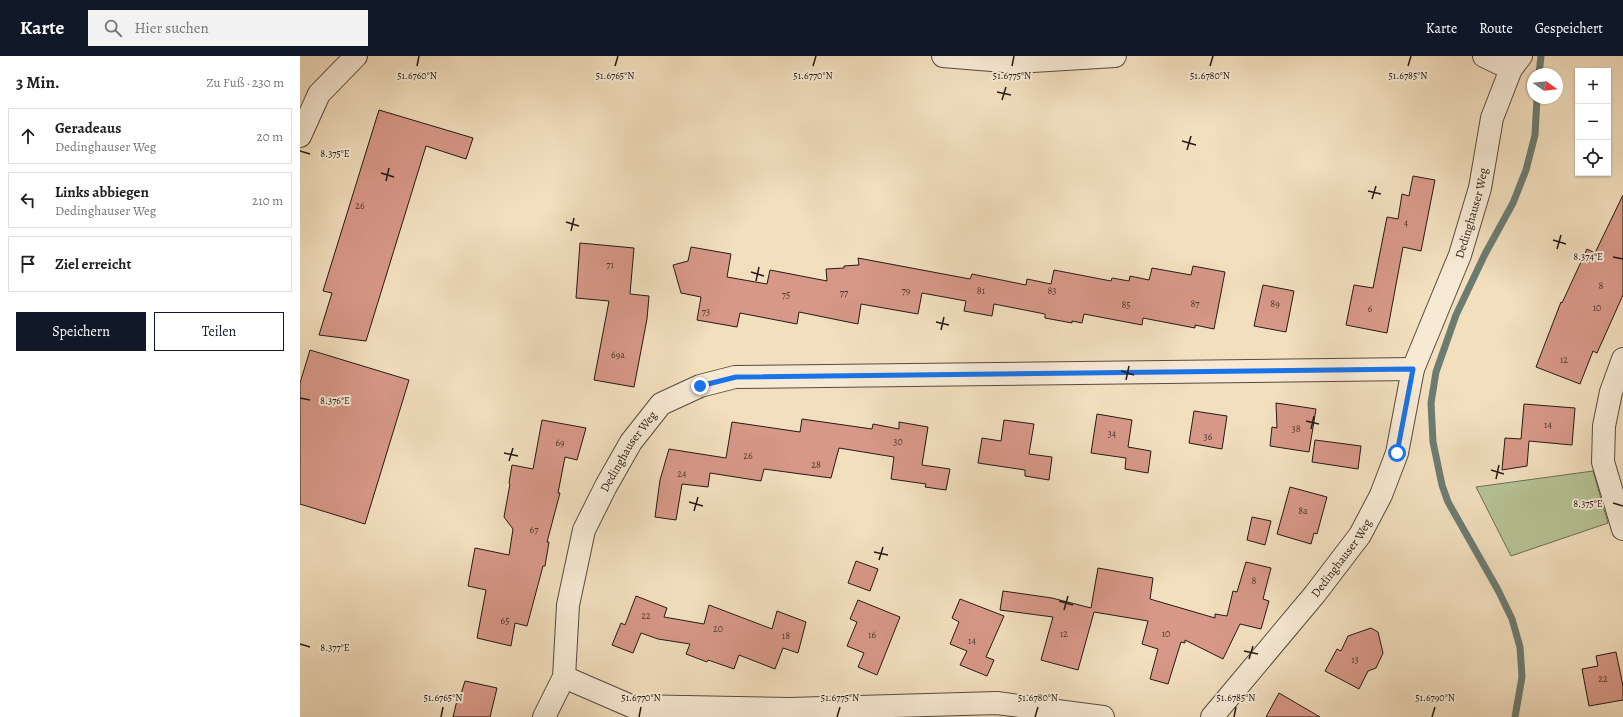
<!DOCTYPE html>
<html lang="de">
<meta charset="utf-8">
<style>
:root{--surface:#fff;--page:#f2f2f2;--text:#202124;--muted:#757577;--line:#e0e0e0;--accent:#111827}
body{margin:0;font-family:Alegreya,serif;background:var(--page);color:var(--text)}
.controls{position:absolute;right:12px;top:12px;display:grid;overflow:hidden;border-radius:0px;box-shadow:0 1px 3px #0004}
.controls button{width:36px;height:36px;display:grid;place-items:center;padding:0;border:0;border-bottom:1px solid var(--line);background:var(--surface);color:var(--text);font:20px sans-serif}
.compass{position:absolute;left:1227px;top:12px;width:36px;height:36px;border-radius:50%;background:var(--surface);box-shadow:0 1px 3px #0004;rotate:105deg}
.stop{position:absolute;width:12px;height:12px;margin:-9px;border:3px solid #1a73e8;border-radius:50%;background:#fff}
.stop.end{background:#1a73e8;border-color:#fff;box-shadow:0 1px 4px #0008}
.list{margin:0;padding:0;list-style:none}
h2{display:flex;justify-content:space-between;align-items:center;height:52px;margin:0;padding:0 16px;font-size:17px}
h2 small{font-size:13px;font-weight:400;color:var(--muted)}
.list li{display:grid;grid-template-columns:26px 1fr auto;gap:12px;align-items:center;box-sizing:border-box;height:56px;margin:0 8px 8px;padding:0 8px;border:1px solid var(--line);border-radius:0px}
.list b{display:block;font-size:15px;white-space:nowrap}
.list p{margin:0;font-size:13px;white-space:nowrap;color:var(--muted)}
.list em{font-size:13px;font-style:normal;color:var(--muted)}
.actions{display:flex;gap:8px;padding:12px 16px}
.actions a{flex:1;padding:9px 0;border:1px solid var(--accent);border-radius:0px;text-align:center;font-size:14px;color:var(--accent)}
.actions .main{background:var(--accent);color:#fff}
.icon{flex:none;width:22px;height:22px;fill:none;stroke:currentColor;stroke-width:2;stroke-linecap:round;stroke-linejoin:round}
.map{position:relative;flex:none;width:1323px;height:661px;overflow:hidden}
header{display:flex;align-items:center;gap:24px;box-sizing:border-box;height:56px;padding:0 20px;background:var(--accent);color:#fff}
header strong{font-size:19px}
nav{display:flex;gap:22px;margin-inline-start:auto;font-size:14px}
.search{width:280px;height:36px;background:var(--page);display:flex;align-items:center;gap:10px;box-sizing:border-box;padding:0 14px;border-radius:0px;color:var(--muted);font-size:15px}
main{display:flex}
aside{flex:1;background:var(--surface)}
.map>svg:first-child{display:block}
.green{fill:#b6c395;stroke:#6e6e54}
.lines{fill:none;stroke-linecap:round;stroke-linejoin:round}
.stream{stroke:#6c7c71;stroke-width:7}
.building{fill:#d79887;stroke:#251a14}
.minor-casing{stroke:#584b3e;stroke-width:24}
.minor{stroke:#f7ead5;stroke-width:22}
.route{stroke:#1a73e8;stroke-width:5}
.ticks{fill:none;stroke:#251a14;stroke-width:1.5}
.labels{text-anchor:middle;stroke-width:4;stroke-linejoin:round;paint-order:stroke}
.number-label{font-size:10px;fill:#523a31}
.street-label{font-size:12px;fill:#251a14;stroke:#f7ead5}
.ticks-label{font-size:10px;text-anchor:middle;fill:#251a14;stroke:#f7ead5;stroke-width:4;stroke-linejoin:round;paint-order:stroke}
</style>
<header>
<strong>Karte</strong>
<div class="search"><svg class="icon" aria-label="search" viewBox="0 0 24 24"><circle cx="10" cy="10" r="6"/><path d="M15 15l6 6"/></svg>Hier suchen</div>
<nav><a>Karte</a><a>Route</a><a>Gespeichert</a></nav>
</header>
<main>
<aside>
<h2>3 Min.<small>Zu Fuß · 230 m</small></h2>
<ul class="list">
<li><svg class="icon" aria-label="ahead" viewBox="0 0 24 24"><path d="M12 20V5M6 11l6-6 6 6"/></svg><div><b>Geradeaus</b><p>Dedinghauser Weg</p></div><em>20 m</em></li>
<li><svg class="icon" aria-label="left" viewBox="0 0 24 24"><path d="M17 20v-9H6M10 6l-5 5 5 5"/></svg><div><b>Links abbiegen</b><p>Dedinghauser Weg</p></div><em>210 m</em></li>
<li><svg class="icon" aria-label="arrive" viewBox="0 0 24 24"><path d="M6 21V4h12l-3 4 3 4H6"/></svg><div><b>Ziel erreicht</b></div></li>
</ul>
<div class="actions"><a class="main">Speichern</a><a>Teilen</a></div>
</aside>
<div class="map">
<svg width="1323" height="661" viewBox="0 0 1323 661">
<rect width="100%" height="100%" fill="#f2dfbe"/>
<filter id="stains"><feTurbulence type="fractalNoise" baseFrequency=".005" numOctaves="4"/><feColorMatrix values="0 0 0 0 .2 0 0 0 0 .09 0 0 0 0 .02 0 0 0 .5 -.17"/></filter>
<radialGradient id="worn" r=".72"><stop offset=".6" stop-color="#630" stop-opacity="0"/><stop offset="1" stop-color="#630" stop-opacity=".3"/></radialGradient>
<path class="green" d="M 1293,415 L 1308,467 L 1211,500 L 1176,431 Z"/>
<g class="lines">
<g class="stream">
<path d="M 1239,18 L 1241,0"/>
<path d="M 1215,661 L 1222,621 L 1220,591 L 1212,563 L 1198,534 L 1148,446 L 1142,429 L 1133,386 L 1131,347 L 1136,316 L 1156,259 L 1185,198 L 1213,147 L 1226,114 L 1235,79 L 1237,42"/>
</g>
</g>
<g class="building">
<path d="M 79,54 L 173,82 L 166,103 L 126,90 L 66,285 L 19,279 L 32,237 L 23,235 Z"/>
<path d="M 1113,120 L 1135,124 L 1121,195 L 1103,191 L 1087,277 L 1046,269 L 1054,229 L 1073,232 L 1087,161 L 1098,163 L 1102,138 L 1109,140 Z"/>
<path d="M 1323,139 L 1323,239 L 1297,297 L 1293,295 L 1280,328 L 1236,311 L 1261,246 L 1262,247 L 1287,193 L 1295,197 Z"/>
<path d="M 280,187 L 334,192 L 330,238 L 349,240 L 347,263 L 334,331 L 294,324 L 309,245 L 276,242 Z"/>
<path d="M 391,191 L 431,198 L 427,221 L 467,228 L 470,214 L 527,225 L 526,213 L 544,212 L 544,210 L 559,209 L 558,202 L 670,223 L 672,218 L 726,229 L 727,223 L 751,228 L 754,214 L 811,225 L 812,222 L 829,225 L 830,220 L 849,224 L 852,212 L 891,219 L 893,210 L 925,216 L 914,273 L 895,269 L 895,272 L 843,262 L 842,269 L 784,258 L 782,267 L 772,265 L 772,267 L 745,262 L 745,258 L 694,248 L 692,260 L 664,255 L 666,245 L 622,237 L 618,258 L 561,248 L 558,268 L 499,256 L 497,268 L 440,257 L 437,271 L 397,264 L 401,241 L 381,237 L 373,209 L 388,205 Z"/>
<path d="M 963,229 L 994,235 L 986,276 L 954,270 Z"/>
<path d="M 10,294 L 109,324 L 65,468 L 0,448 L 0,327 Z"/>
<path d="M 976,347 L 1016,353 L 1009,396 L 970,390 L 972,371 L 977,372 Z"/>
<path d="M 1224,348 L 1275,352 L 1272,389 L 1229,385 L 1227,410 L 1202,414 L 1205,382 L 1221,383 Z"/>
<path d="M 894,355 L 927,360 L 922,393 L 889,387 Z"/>
<path d="M 797,358 L 832,364 L 828,391 L 851,395 L 848,417 L 825,413 L 826,402 L 791,397 Z"/>
<path d="M 502,363 L 572,373 L 573,368 L 599,373 L 599,366 L 628,371 L 622,409 L 650,413 L 646,434 L 625,431 L 626,428 L 591,423 L 594,401 L 539,392 L 531,422 L 464,413 L 461,425 L 410,417 L 408,431 L 382,428 L 376,464 L 355,461 L 360,424 L 369,393 L 426,402 L 432,366 L 500,376 Z"/>
<path d="M 242,364 L 286,372 L 277,404 L 265,401 L 258,437 L 260,437 L 247,486 L 249,486 L 245,510 L 243,510 L 227,570 L 215,567 L 211,590 L 177,582 L 186,534 L 168,530 L 175,492 L 209,499 L 213,473 L 204,461 L 210,428 L 209,427 L 212,409 L 233,413 Z"/>
<path d="M 704,364 L 734,368 L 729,398 L 752,401 L 749,424 L 725,420 L 725,414 L 678,407 L 682,382 L 701,385 Z"/>
<path d="M 1015,384 L 1061,390 L 1058,413 L 1012,406 Z"/>
<path d="M 990,431 L 1027,441 L 1017,478 L 1014,477 L 1011,488 L 977,478 Z"/>
<path d="M 952,461 L 971,465 L 965,489 L 947,484 Z"/>
<path d="M 556,505 L 578,513 L 570,535 L 548,527 Z"/>
<path d="M 946,506 L 971,512 L 963,543 L 969,545 L 961,573 L 940,568 L 923,603 L 885,584 L 885,587 L 881,586 L 868,628 L 850,623 L 858,593 L 842,588 L 848,565 L 794,556 L 778,614 L 741,604 L 753,561 L 700,554 L 703,535 L 752,542 L 791,552 L 798,512 L 853,522 L 850,543 L 915,562 L 915,558 L 927,560 L 933,535 L 937,536 Z"/>
<path d="M 336,540 L 367,552 L 364,561 L 404,568 L 409,549 L 472,573 L 477,555 L 506,566 L 498,597 L 483,592 L 475,613 L 439,599 L 434,613 L 408,604 L 407,606 L 386,598 L 390,588 L 358,583 L 341,577 L 333,597 L 312,589 L 321,567 L 325,569 Z"/>
<path d="M 660,543 L 704,560 L 686,601 L 694,604 L 687,620 L 660,609 L 667,595 L 650,588 L 659,566 L 652,562 Z"/>
<path d="M 558,544 L 600,561 L 577,619 L 558,611 L 564,597 L 547,590 L 557,566 L 550,563 Z"/>
<path d="M 1071,572 L 1078,576 L 1083,597 L 1076,612 L 1068,615 L 1059,633 L 1025,615 L 1037,593 L 1041,595 L 1048,580 Z"/>
<path d="M 1316,596 L 1323,630 L 1323,644 L 1289,650 L 1282,613 L 1298,610 L 1296,600 Z"/>
<path d="M 165,625 L 197,632 L 190,661 L 153,661 L 158,640 L 160,641 Z"/>
<path d="M 979,637 L 1020,661 L 966,661 Z"/>
</g>
<g class="lines">
<g class="minor-casing">
<g id="minor">
<path d="M 643,0 L 716,6 L 815,0"/>
<path d="M 1184,0 L 1211,13"/>
<path d="M 0,80 L 19,38 L 56,0"/>
<path d="M 1323,303 L 1311,336 L 1304,370 L 1303,406 L 1323,473"/>
<path d="M 264,621 L 331,650 L 489,653 L 697,647 L 803,661"/>
<path id="s1" d="M 244,661 L 264,621 L 268,549 L 284,474 L 306,430 L 331,386 L 361,348 L 400,330 L 435,321 L 1113,313"/>
<path id="s2" d="M 912,661 L 1015,538 L 1060,479 L 1081,439 L 1097,397 L 1113,313 L 1160,199 L 1180,132 L 1192,62 L 1211,13 L 1221,0"/>
</g>
</g>
<use href="#minor" class="minor"/>
</g>
<g class="lines">
<path class="route" d="M 400,330 L 436,321 L 1113,313 L 1097,397"/>
</g>
<path class="ticks" d="M 117,10 L 119,0M 315,10 L 318,0M 513,10 L 516,0M 712,10 L 714,0M 910,10 L 913,0M 1108,10 L 1111,0M 697,36 L 711,39M 702,44 L 706,31M 882,85 L 896,89M 887,94 L 891,80M 0,95 L 10,98M 81,117 L 94,121M 86,125 L 89,112M 1068,135 L 1081,138M 1072,143 L 1076,130M 266,166 L 279,170M 271,175 L 274,162M 1253,184 L 1266,188M 1257,193 L 1261,179M 1313,201 L 1323,203M 451,216 L 464,220M 456,225 L 459,211M 636,266 L 649,269M 641,274 L 644,261M 821,315 L 834,319M 826,324 L 829,310M 0,342 L 10,344M 1006,365 L 1019,368M 1011,373 L 1014,360M 204,397 L 218,400M 209,405 L 213,392M 1191,414 L 1204,418M 1196,423 L 1199,409M 389,446 L 403,450M 1313,447 L 1323,450M 394,455 L 398,441M 574,496 L 588,499M 579,504 L 583,491M 759,545 L 773,549M 764,554 L 768,540M 0,588 L 10,591M 944,595 L 958,598M 949,603 L 953,590M 141,661 L 143,651M 339,661 L 341,651M 537,661 L 540,651M 735,661 L 738,651M 934,661 L 936,651M 1132,661 L 1135,651"/>
<g class="labels">
<g class="number-label">
<text x="60" y="153">26</text>
<text x="1106" y="170">4</text>
<text x="310" y="212">71</text>
<text x="1301" y="233">8</text>
<text x="606" y="238">79</text>
<text x="681" y="238">81</text>
<text x="752" y="238">83</text>
<text x="544" y="240">77</text>
<text x="486" y="242">75</text>
<text x="895" y="251">87</text>
<text x="975" y="251">89</text>
<text x="826" y="252">85</text>
<text x="1297" y="255">10</text>
<text x="1070" y="256">6</text>
<text x="406" y="259">73</text>
<text x="318" y="302">69a</text>
<text x="1264" y="307">12</text>
<text x="1248" y="372">14</text>
<text x="996" y="376">38</text>
<text x="812" y="381">34</text>
<text x="908" y="384">36</text>
<text x="598" y="389">30</text>
<text x="260" y="390">69</text>
<text x="448" y="403">26</text>
<text x="516" y="412">28</text>
<text x="382" y="421">24</text>
<text x="1003" y="458">8a</text>
<text x="234" y="477">67</text>
<text x="954" y="528">8</text>
<text x="346" y="563">22</text>
<text x="205" y="568">65</text>
<text x="418" y="576">20</text>
<text x="764" y="581">12</text>
<text x="866" y="581">10</text>
<text x="572" y="582">16</text>
<text x="486" y="583">18</text>
<text x="672" y="588">14</text>
<text x="1055" y="607">13</text>
<text x="1303" y="626">22</text>
</g>
<g class="street-label">
<text dy="4" stroke="none"><textPath href="#s2" startOffset="577">Dedinghauser Weg</textPath></text>
<text dy="4" stroke="none"><textPath href="#s1" startOffset="284">Dedinghauser Weg</textPath></text>
<text dy="4" stroke="none"><textPath href="#s2" startOffset="205">Dedinghauser Weg</textPath></text>
</g>
</g>
<g class="ticks-label">
<text x="117" y="23">51.6760°N</text>
<text x="315" y="23">51.6765°N</text>
<text x="513" y="23">51.6770°N</text>
<text x="712" y="23">51.6775°N</text>
<text x="910" y="23">51.6780°N</text>
<text x="1108" y="23">51.6785°N</text>
<text x="35" y="101">8.375°E</text>
<text x="1288" y="204">8.374°E</text>
<text x="35" y="348">8.376°E</text>
<text x="1288" y="451">8.375°E</text>
<text x="35" y="595">8.377°E</text>
<text x="143" y="645">51.6765°N</text>
<text x="341" y="645">51.6770°N</text>
<text x="540" y="645">51.6775°N</text>
<text x="738" y="645">51.6780°N</text>
<text x="936" y="645">51.6785°N</text>
<text x="1135" y="645">51.6790°N</text>
</g>
<rect width="100%" height="100%" filter="url(#stains)"/>
<rect width="100%" height="100%" fill="url(#worn)"/>
</svg>
<div class="controls">
<button>+</button>
<button>−</button>
<button><svg class="icon" aria-label="locate" viewBox="0 0 24 24"><circle cx="12" cy="12" r="6"/><path d="M12 2v4M12 18v4M2 12h4M18 12h4"/></svg></button>
</div>
<svg class="compass" viewBox="-18 -18 36 36"><path d="M0-13l5 13h-10z" fill="#e53935"/><path d="M0 13l5-13h-10z" fill="#757577"/></svg>
<div class="stop" style="left:1097px;top:397px"></div>
<div class="stop end" style="left:400px;top:330px"></div>
</div>
</main>
